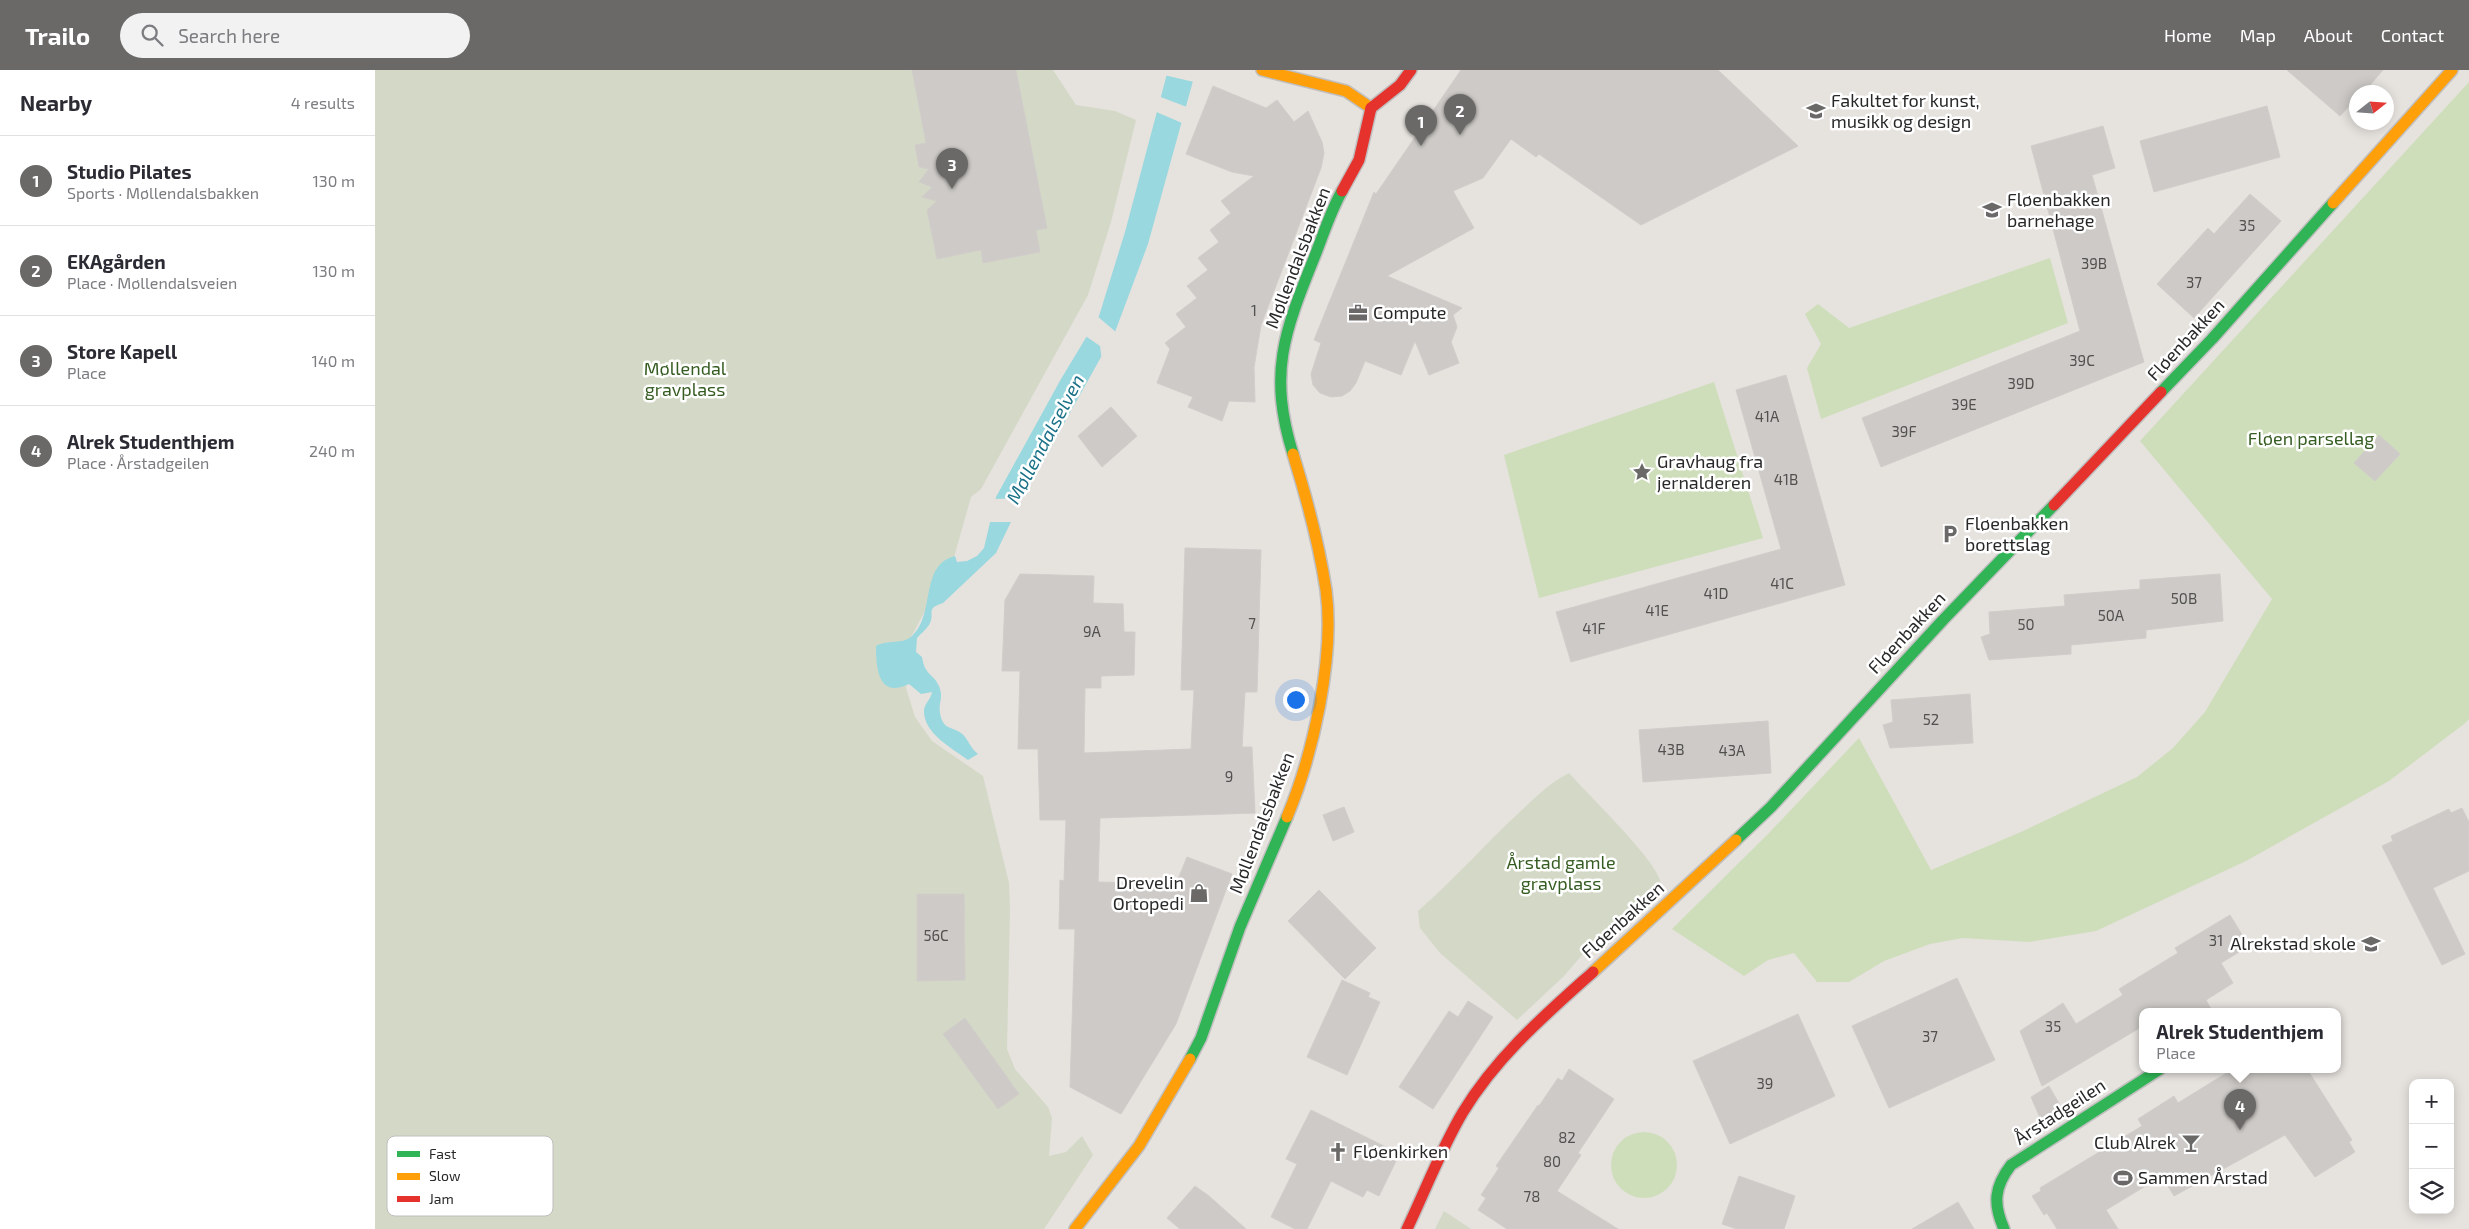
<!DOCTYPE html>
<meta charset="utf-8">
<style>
:root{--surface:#fff;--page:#f2f2f3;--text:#2b2b33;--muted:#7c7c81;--line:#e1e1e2;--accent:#6a6968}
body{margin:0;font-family:"Exo 2",sans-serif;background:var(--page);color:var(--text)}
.controls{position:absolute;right:15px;bottom:15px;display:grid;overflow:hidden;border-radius:10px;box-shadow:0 2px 12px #0003}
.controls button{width:45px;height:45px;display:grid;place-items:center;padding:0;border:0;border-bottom:1px solid var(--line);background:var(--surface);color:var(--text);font:25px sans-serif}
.compass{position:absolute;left:1974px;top:15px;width:45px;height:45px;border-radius:50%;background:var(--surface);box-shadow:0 2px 12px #0003;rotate:73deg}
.you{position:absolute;left:920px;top:629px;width:18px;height:18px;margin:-12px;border:4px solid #fff;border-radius:50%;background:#1a73e8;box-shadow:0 0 0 8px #1a73e833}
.badge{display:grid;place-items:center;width:32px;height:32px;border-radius:50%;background:var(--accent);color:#fff;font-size:16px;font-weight:700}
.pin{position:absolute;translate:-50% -41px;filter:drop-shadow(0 1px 2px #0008)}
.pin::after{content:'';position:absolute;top:26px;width:18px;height:15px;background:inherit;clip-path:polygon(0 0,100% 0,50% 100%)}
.popup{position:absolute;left:1764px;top:938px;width:202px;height:65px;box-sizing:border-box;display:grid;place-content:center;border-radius:10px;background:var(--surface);filter:drop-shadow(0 1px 4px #0005);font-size:16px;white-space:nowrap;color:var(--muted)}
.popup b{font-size:19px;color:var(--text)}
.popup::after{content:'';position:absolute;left:50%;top:100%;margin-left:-10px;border:10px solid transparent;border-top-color:var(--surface)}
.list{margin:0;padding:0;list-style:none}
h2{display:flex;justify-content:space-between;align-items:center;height:65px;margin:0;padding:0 20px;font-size:21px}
h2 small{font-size:16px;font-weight:400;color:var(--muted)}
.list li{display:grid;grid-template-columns:32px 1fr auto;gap:15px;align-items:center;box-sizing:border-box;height:90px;padding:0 20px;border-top:1px solid var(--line)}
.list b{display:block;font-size:19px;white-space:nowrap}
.list p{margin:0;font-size:16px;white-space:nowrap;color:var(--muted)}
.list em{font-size:16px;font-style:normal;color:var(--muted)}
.icon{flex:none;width:28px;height:28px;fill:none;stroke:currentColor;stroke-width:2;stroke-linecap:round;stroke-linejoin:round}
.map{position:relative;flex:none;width:2094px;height:1159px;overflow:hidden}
header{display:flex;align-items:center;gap:30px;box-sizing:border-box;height:70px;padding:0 25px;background:var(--accent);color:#fff}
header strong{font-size:24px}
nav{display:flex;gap:28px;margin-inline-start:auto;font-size:18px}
.search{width:350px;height:45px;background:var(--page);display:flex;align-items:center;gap:12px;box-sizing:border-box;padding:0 18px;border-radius:28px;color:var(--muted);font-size:19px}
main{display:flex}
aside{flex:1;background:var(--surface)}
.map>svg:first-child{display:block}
.green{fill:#cedeba}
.cemetery{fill:#d4d9c7}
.water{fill:#99d8df}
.pier{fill:#e6e2de}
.building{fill:#cdcac7;stroke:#d1cdca}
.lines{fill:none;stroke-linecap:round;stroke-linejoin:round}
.fast-casing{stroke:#c0bfbf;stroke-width:14}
.slow-casing{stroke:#c0bfbf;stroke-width:14}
.jam-casing{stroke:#c0bfbf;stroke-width:14}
.fast{stroke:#30b455;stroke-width:11}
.slow{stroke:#ff9f0a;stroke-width:11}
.jam{stroke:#e5322d;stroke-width:11}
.labels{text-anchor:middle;stroke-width:5;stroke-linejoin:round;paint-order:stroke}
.number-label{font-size:15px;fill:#525150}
.poi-label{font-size:18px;fill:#282828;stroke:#fff;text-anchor:start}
.street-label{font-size:18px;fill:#282828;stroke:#fff}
.park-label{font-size:18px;fill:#355c21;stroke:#fff}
.water-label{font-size:19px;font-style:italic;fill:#1b7288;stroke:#fff}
.key{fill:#fff;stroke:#bebebe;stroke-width:1}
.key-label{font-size:14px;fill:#282828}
</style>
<header>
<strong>Trailo</strong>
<div class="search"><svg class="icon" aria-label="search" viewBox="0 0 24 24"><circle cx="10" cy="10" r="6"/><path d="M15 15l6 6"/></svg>Search here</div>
<nav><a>Home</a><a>Map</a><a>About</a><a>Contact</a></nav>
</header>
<main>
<aside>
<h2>Nearby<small>4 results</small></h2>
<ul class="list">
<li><span class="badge">1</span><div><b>Studio Pilates</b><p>Sports · Møllendalsbakken</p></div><em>130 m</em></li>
<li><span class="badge">2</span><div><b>EKAgården</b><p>Place · Møllendalsveien</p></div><em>130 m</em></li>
<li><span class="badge">3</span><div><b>Store Kapell</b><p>Place</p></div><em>140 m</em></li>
<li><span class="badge">4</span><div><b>Alrek Studenthjem</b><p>Place · Årstadgeilen</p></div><em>240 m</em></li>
</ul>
</aside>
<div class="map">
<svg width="2094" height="1159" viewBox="0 0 2094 1159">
<rect width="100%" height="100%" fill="#e6e2de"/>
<g class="green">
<path d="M 2094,12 L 2094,649 L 2089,654 L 2014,711 L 1871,791 L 1721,861 L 1654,872 L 1588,868 L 1555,874 L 1509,891 L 1474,912 L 1442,912 L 1419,883 L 1393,890 L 1369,906 L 1297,859 L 1393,764 L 1484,668 L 1556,800 L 1646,762 L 1762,707 L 1798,678 L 1830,642 L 1897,529 L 1765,371 Z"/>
<path d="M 1675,188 L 1693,253 L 1446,349 L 1432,298 L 1446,274 L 1430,244 L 1443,234 L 1474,258 Z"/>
<path d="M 1339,312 L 1388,468 L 1164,528 L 1129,385 Z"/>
<circle cx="1269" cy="1095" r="33"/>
</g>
<g class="cemetery">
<path d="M 0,0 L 678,0 L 701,35 L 740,41 L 761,50 L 736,152 L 713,225 L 606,419 L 596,427 L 572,512 L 551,539 L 535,569 L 531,618 L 540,647 L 557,671 L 608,706 L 634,813 L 635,840 L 632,979 L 640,999 L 673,1037 L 677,1048 L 674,1086 L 691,1082 L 707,1066 L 718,1085 L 669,1159 L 0,1159 Z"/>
<path d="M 1194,703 C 1213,725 1281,789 1286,813 L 1233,865 L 1220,870 L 1189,906 L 1142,950 L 1065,883 L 1045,858 L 1043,841 C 1080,809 1112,772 1148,739 C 1163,725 1176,712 1194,703 Z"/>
<path d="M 1069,1141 L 1096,1159 L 1060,1159 Z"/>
</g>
<path class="water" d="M 793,0 L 821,0 L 773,174 L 740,262 L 648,427 L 621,483 L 568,533 C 549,539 561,543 554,555 C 551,560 545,564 542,568 L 541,582 L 547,587 C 550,606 558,603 564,616 C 569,628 563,633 565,643 C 568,660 576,656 586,663 C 593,668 595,678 603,684 L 593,690 C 577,678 548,663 549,640 C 550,633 556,629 557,622 L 546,624 L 534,614 C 503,629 501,598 501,576 C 513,569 527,575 537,566 C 561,544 544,495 580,486 L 582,492 L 592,491 L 602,486 L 609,478 L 621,427 L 686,309 L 724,246 L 750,162 Z"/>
<g class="pier">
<path d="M 790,0 L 823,0 L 819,12 L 789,5 Z"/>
<path d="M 783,26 L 812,37 L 807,53 L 779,41 Z"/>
<path d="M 721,245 L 742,263 L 727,291 L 725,276 L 709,265 Z"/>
<path d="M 650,428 L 637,452 L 613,452 L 618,429 Z"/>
</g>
<g class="building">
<path d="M 537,0 L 641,0 L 672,158 L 661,160 L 665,182 L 608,193 L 606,180 L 562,189 L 552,140 L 562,131 L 547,127 L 557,117 L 544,112 L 554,99 L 544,97 L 540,75 L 551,73 Z"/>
<path d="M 1086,0 L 1343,0 L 1423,76 L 1266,155 L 1164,84 L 1161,87 L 1136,69 L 1108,108 L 1078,121 L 1099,158 L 1012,206 L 1087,238 L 1078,245 L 1082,257 L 1076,272 L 1084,293 L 1054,305 L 1040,271 L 1026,305 L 990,291 L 981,313 L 975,321 L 967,326 L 956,327 L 945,323 L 938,315 L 936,304 L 946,273 L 939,270 L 999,122 L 1001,124 Z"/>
<path d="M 1912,0 L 2008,0 L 1989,22 L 1982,22 L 1982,27 L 1965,46 Z"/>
<path d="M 838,16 L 891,38 L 902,30 L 919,52 L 933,41 L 947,72 L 949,83 L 946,98 L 886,255 L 879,297 L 880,332 L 854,331 L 847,351 L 813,337 L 818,327 L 782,313 L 795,279 L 790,273 L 811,257 L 801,244 L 822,228 L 812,216 L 833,200 L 823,188 L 844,172 L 835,160 L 856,143 L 846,131 L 879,106 L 857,102 L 811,84 Z"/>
<path d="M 1892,36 L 1905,87 L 1779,122 L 1765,71 Z"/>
<path d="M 1728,56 L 1740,98 L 1717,105 L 1769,292 L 1506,397 L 1487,348 L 1705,261 L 1656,76 Z"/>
<path d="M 1875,124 L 1906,151 L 1819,248 L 1782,214 L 1833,158 L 1839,164 Z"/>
<path d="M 1411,305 L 1470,515 L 1196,592 L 1181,542 L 1406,479 L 1361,320 Z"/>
<path d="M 736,337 L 762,366 L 727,397 L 703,366 Z"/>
<path d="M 2004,365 L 2025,384 L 2000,411 L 1979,393 Z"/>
<path d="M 810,478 L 886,480 L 882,622 L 870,622 L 867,677 L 877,677 L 880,743 L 725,748 L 723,812 L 801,814 L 812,787 L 857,804 L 801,954 L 746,1044 L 695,1017 L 700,859 L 684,859 L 685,810 L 689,811 L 691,750 L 665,750 L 663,679 L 643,679 L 645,601 L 627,601 L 630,530 L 645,504 L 719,506 L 718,533 L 748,534 L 749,562 L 760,562 L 759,605 L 726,606 L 726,618 L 710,618 L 709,683 L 816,679 L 819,620 L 806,620 Z"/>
<path d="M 1845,504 L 1848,551 L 1771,560 L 1771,568 L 1696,575 L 1696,584 L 1614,590 L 1606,567 L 1615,564 L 1614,542 L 1690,536 L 1689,525 L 1765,519 L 1765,510 Z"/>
<path d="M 1595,624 L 1598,673 L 1515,678 L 1508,655 L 1518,652 L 1516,630 Z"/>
<path d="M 1393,651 L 1396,703 L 1268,712 L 1264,660 Z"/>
<path d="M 969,737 L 979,762 L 958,771 L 948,745 Z"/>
<path d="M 2087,738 L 2094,752 L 2094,801 L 2058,818 L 2090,884 L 2067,895 L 2007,776 L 2018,771 L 2016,766 L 2074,739 L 2076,743 Z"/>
<path d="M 944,820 L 1001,878 L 970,909 L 913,851 Z"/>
<path d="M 542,824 L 589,824 L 590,910 L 542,911 Z"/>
<path d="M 1855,845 L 1874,876 L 1846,893 L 1858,913 L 1831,930 L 1837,941 L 1768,941 L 1768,956 L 1667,1016 L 1645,961 L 1688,933 L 1701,954 L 1748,925 L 1744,919 L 1803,883 L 1800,878 Z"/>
<path d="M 1582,908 L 1620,990 L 1514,1038 L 1477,956 Z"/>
<path d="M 967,910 L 995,923 L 993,927 L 1005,932 L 972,1005 L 932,987 Z"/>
<path d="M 1093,931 L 1118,947 L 1058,1039 L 1024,1017 L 1074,941 L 1083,947 Z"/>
<path d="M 1423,944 L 1460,1026 L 1355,1074 L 1318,991 Z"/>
<path d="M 590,948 L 644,1024 L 623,1039 L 568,964 Z"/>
<path d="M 1194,999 L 1239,1029 L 1203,1083 L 1206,1085 L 1182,1121 L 1243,1159 L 1132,1159 L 1103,1140 L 1111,1128 L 1106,1125 L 1124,1098 L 1121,1096 L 1163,1035 L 1164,1036 L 1183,1008 L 1187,1011 Z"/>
<path d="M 1858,999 L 1932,999 L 1977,1070 L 1974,1072 L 1980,1082 L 1940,1107 L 1910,1065 L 1799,1126 L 1787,1106 L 1731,1140 L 1743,1159 L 1682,1159 L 1672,1143 L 1669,1145 L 1657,1126 L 1666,1121 L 1665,1118 L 1767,1056 L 1763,1049 L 1799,1026 L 1803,1033 Z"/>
<path d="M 1674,1016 L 1686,1037 L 1666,1050 L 1656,1027 Z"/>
<path d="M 936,1040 L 1013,1078 L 1009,1086 L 1021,1091 L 1004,1126 L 992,1120 L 988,1127 L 956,1111 L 932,1159 L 920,1159 L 896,1147 L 922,1094 L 911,1089 Z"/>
<path d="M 1364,1106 L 1420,1126 L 1409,1159 L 1362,1159 L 1347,1154 Z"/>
<path d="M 820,1116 L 834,1126 L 871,1159 L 805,1159 L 792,1148 Z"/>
<path d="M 1583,1132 L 1599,1159 L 1537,1159 Z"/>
</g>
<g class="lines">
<g class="fast-casing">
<g id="fast">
<path d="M 1786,322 L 1837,269 L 1958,133"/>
<path d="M 918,384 C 893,303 909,263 939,188 C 948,166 955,142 967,121"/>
<path d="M 1361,770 L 1396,737 L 1568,550 L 1679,435"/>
<path d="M 815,989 L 826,968 L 865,857 L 912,747"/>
<path d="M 1629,1159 C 1618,1134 1619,1117 1636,1095 L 1785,999"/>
</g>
</g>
<g class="slow-casing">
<g id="slow">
<path d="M 887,0 L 971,21 L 996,38"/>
<path d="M 1958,133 L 2077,0"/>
<path d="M 912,747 C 938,685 960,587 951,520 C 944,474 932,429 918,384"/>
<path d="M 1218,902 L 1361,770"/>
<path d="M 700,1159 L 764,1076 L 815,989"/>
</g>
</g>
<g class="jam-casing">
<g id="jam">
<path d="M 996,38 L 1025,15 L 1036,0"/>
<path d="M 967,121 L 984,90 L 996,38"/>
<path d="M 1679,435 L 1786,322"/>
<path d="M 1032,1159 C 1050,1121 1067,1077 1088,1042 C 1122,986 1170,945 1218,902"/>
</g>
</g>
<use href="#fast" class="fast"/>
<use href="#slow" class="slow"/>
<use href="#jam" class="jam"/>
</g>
<defs>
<g id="university-bare" transform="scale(1.5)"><path d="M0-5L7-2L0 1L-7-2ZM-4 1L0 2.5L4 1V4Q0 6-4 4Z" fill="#6a6968" stroke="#fff" stroke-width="2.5" paint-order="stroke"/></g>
<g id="school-bare" transform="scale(1.5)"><path d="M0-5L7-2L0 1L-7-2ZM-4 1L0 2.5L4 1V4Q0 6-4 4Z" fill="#6a6968" stroke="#fff" stroke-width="2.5" paint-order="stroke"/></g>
<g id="office-bare" transform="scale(1.5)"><path d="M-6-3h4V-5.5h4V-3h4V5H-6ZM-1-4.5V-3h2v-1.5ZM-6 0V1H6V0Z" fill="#6a6968" stroke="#fff" stroke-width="2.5" paint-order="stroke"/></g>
<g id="sight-bare" transform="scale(1.5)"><path d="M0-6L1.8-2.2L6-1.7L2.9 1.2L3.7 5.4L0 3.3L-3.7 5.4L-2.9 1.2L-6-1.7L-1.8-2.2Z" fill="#6a6968" stroke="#fff" stroke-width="2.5" paint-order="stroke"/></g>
<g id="parking-bare" transform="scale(1.5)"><path d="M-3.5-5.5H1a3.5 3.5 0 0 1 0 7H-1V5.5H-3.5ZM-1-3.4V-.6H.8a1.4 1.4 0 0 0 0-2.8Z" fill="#6a6968" stroke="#fff" stroke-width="2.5" paint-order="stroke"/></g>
<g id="shop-bare" transform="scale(1.5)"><path d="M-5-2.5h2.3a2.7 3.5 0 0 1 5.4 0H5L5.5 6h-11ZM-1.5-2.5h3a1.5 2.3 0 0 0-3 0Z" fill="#6a6968" stroke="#fff" stroke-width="2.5" paint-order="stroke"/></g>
<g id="bar-bare" transform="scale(1.5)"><path d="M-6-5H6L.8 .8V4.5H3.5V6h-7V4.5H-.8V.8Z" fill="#6a6968" stroke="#fff" stroke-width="2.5" paint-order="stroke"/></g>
<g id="church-bare" transform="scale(1.5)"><path d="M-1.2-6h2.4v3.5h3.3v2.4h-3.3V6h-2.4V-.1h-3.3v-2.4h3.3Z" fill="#6a6968" stroke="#fff" stroke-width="2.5" paint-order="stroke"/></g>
<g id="stadium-bare" transform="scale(1.5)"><path d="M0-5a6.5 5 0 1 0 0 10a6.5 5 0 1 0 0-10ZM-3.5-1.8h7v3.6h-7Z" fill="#6a6968" stroke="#fff" stroke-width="2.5" paint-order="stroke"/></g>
</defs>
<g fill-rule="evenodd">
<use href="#university-bare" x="1441" y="41"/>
<use href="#school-bare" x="1617" y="140"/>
<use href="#office-bare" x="983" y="243"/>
<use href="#sight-bare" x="1267" y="402"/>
<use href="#parking-bare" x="1575" y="464"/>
<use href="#shop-bare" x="824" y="823"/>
<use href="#school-bare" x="1996" y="874"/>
<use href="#bar-bare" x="1816" y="1073"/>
<use href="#church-bare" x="963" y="1082"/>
<use href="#stadium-bare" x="1748" y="1108"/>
</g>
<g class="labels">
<g class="number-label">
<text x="1872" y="161">35</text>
<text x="1719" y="199">39B</text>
<text x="1819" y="218">37</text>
<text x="879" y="246">1</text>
<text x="1707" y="296">39C</text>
<text x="1646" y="319">39D</text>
<text x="1589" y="340">39E</text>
<text x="1392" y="352">41A</text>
<text x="1529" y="367">39F</text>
<text x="1411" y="415">41B</text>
<text x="1407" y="519">41C</text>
<text x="1341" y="529">41D</text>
<text x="1809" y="534">50B</text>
<text x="1282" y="546">41E</text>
<text x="1736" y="551">50A</text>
<text x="877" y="559">7</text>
<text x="1651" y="560">50</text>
<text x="1219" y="564">41F</text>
<text x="717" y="567">9A</text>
<text x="1556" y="655">52</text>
<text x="1296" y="685">43B</text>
<text x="1357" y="686">43A</text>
<text x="854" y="712">9</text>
<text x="561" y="871">56C</text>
<text x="1841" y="876">31</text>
<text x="1678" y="962">35</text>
<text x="1555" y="972">37</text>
<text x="1390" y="1019">39</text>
<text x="1192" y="1073">82</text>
<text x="1177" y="1097">80</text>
<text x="1157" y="1132">78</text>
</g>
<g class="poi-label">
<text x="1456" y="37">Fakultet for kunst,<tspan x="1456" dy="21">musikk og design</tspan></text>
<text x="1632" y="136">Fløenbakken<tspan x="1632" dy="21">barnehage</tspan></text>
<text x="998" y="249">Compute</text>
<text x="1282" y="398">Gravhaug fra<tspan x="1282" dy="21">jernalderen</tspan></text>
<text x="1590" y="460">Fløenbakken<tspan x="1590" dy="21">borettslag</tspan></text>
<text x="809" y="819" text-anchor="end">Drevelin<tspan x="809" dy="21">Ortopedi</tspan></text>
<text x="1981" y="880" text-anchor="end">Alrekstad skole</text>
<text x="1801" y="1079" text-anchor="end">Club Alrek</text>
<text x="978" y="1088">Fløenkirken</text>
<text x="1763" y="1114">Sammen Årstad</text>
</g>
<g class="street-label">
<text transform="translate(923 188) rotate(-69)" y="6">Møllendalsbakken</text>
<text transform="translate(1811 270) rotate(-47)" y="6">Fløenbakken</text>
<text transform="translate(1532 563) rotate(-47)" y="6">Fløenbakken</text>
<text transform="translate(887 753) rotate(-69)" y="6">Møllendalsbakken</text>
<text transform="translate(1248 850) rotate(-42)" y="6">Fløenbakken</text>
<text transform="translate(1685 1042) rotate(-33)" y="6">Årstadgeilen</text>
</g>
<g class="park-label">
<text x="310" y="305">Møllendal<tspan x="310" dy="21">gravplass</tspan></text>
<text x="1936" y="375">Fløen parsellag</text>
<text x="1186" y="799">Årstad gamle<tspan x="1186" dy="21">gravplass</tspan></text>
</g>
<g class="water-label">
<text transform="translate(670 369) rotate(-62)" y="7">Møllendalselven</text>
</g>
</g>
<rect x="12" y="1066" width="166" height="80" rx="8" class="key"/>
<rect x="22" y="1081" width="23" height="6" fill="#30b455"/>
<rect x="22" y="1103" width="23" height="7" fill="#ff9f0a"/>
<rect x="22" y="1126" width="23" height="6" fill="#e5322d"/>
<g class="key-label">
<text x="54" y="1089">Fast</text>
<text x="54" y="1111">Slow</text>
<text x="54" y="1134">Jam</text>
</g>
</svg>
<div class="controls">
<button>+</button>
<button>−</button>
<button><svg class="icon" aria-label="layers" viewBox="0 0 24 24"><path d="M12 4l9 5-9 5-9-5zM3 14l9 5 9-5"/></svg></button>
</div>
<svg class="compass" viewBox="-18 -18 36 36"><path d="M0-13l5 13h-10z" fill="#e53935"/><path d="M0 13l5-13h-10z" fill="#7c7c81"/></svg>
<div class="you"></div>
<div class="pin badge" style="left:1046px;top:76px">1</div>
<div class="pin badge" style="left:1085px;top:65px">2</div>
<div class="pin badge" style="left:577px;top:119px">3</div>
<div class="pin badge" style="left:1865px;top:1060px">4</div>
<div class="popup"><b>Alrek Studenthjem</b>Place</div>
</div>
</main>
